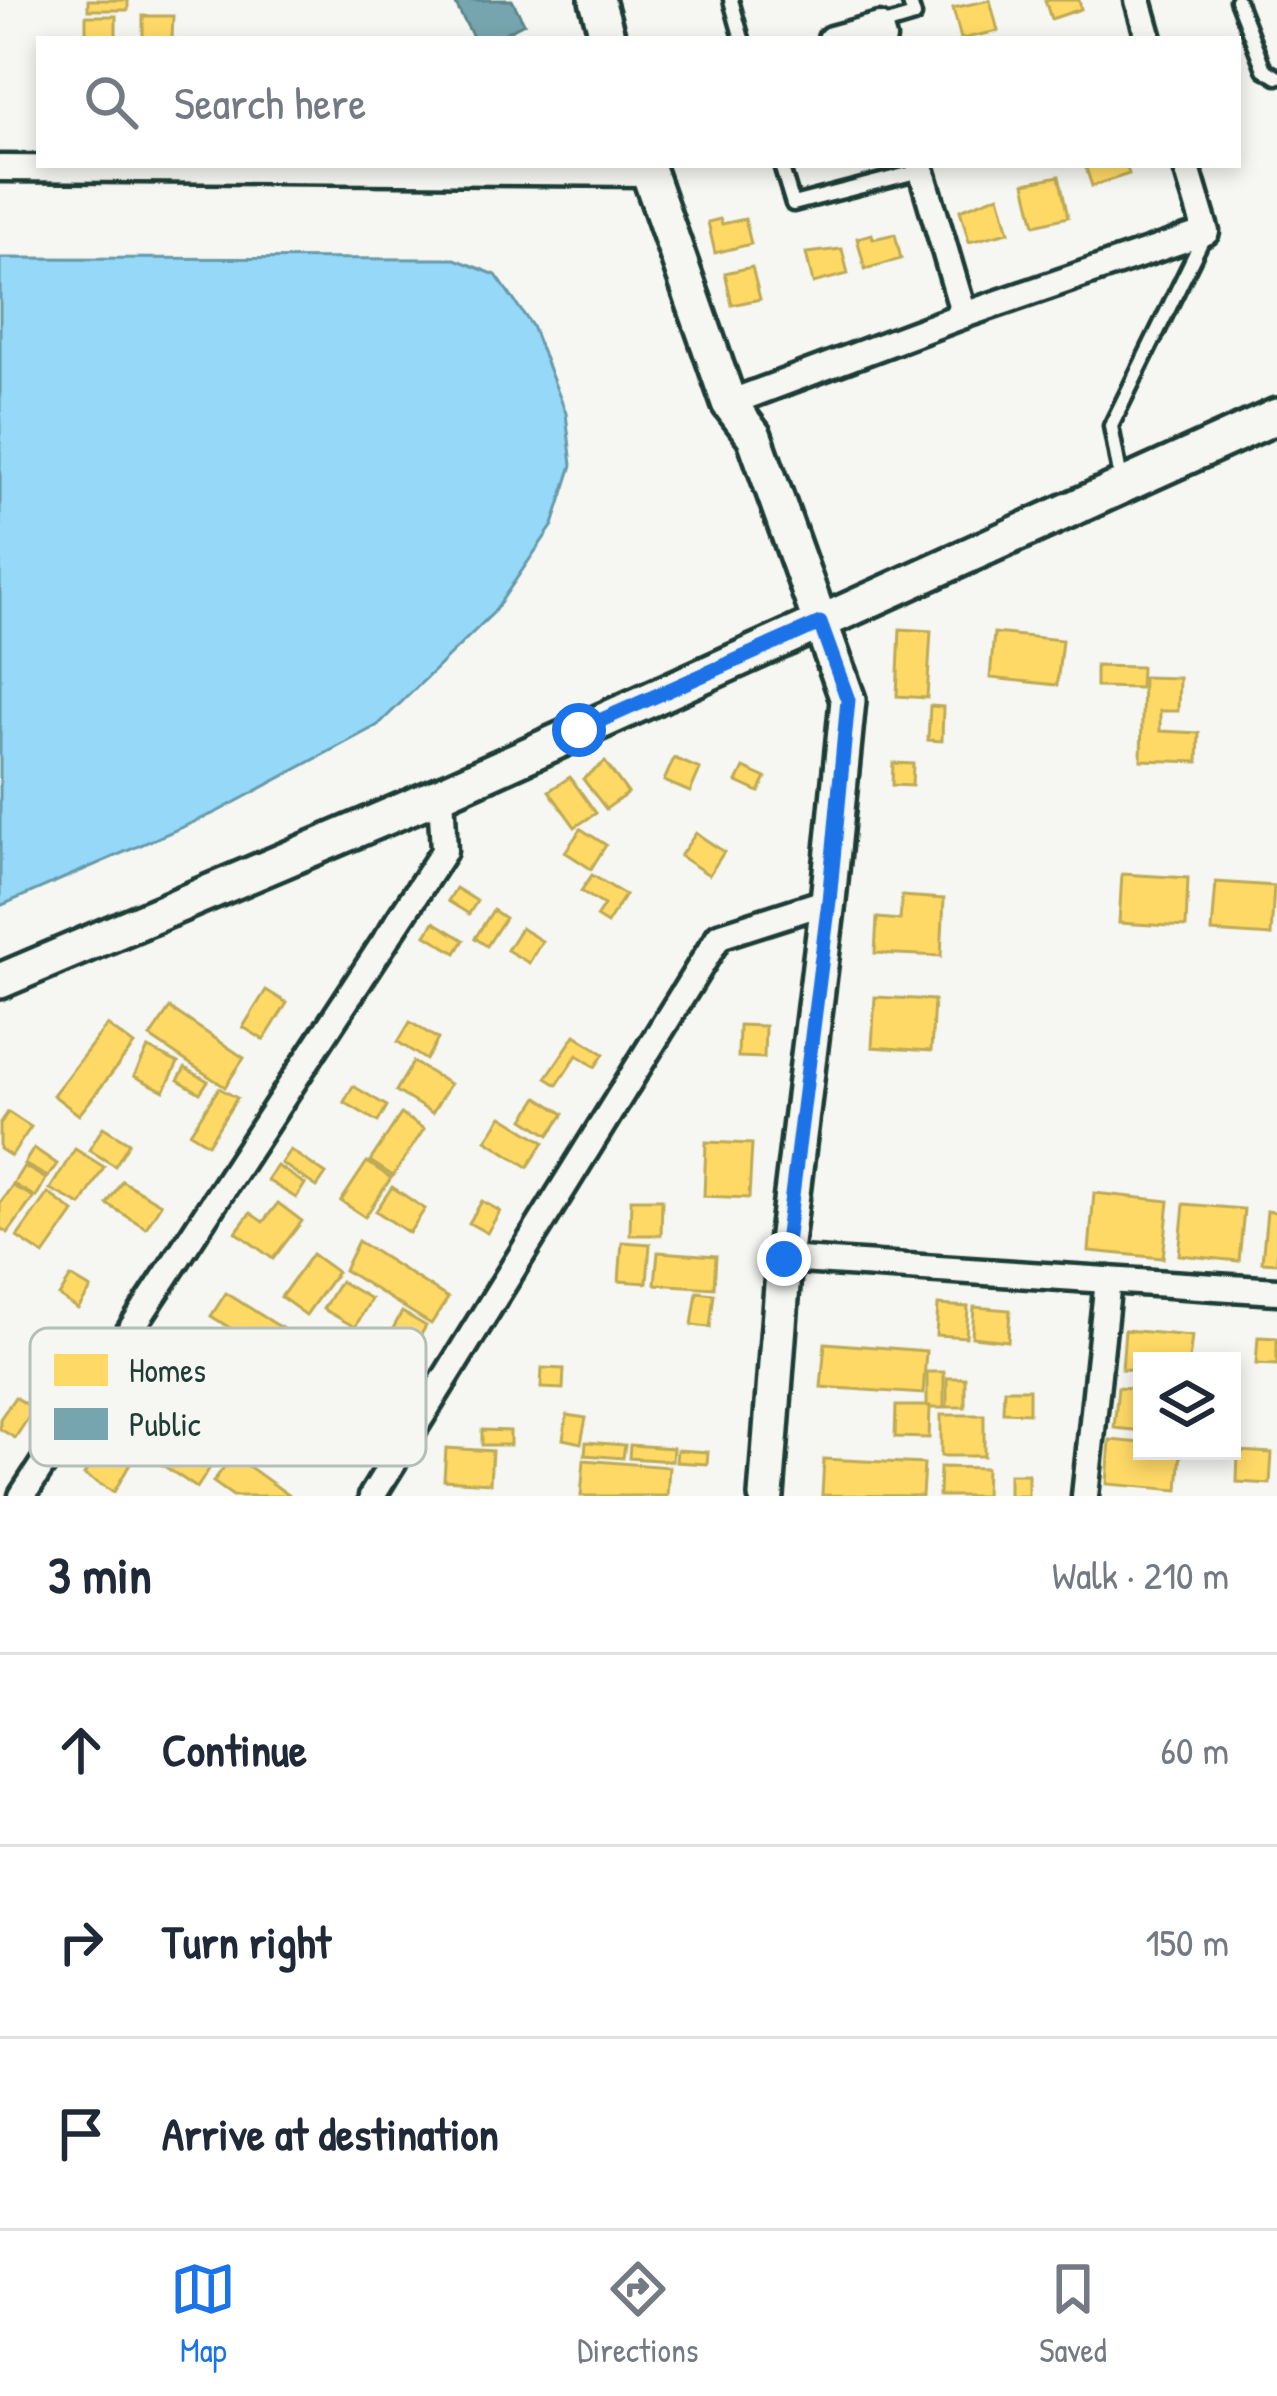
<!DOCTYPE html>
<meta charset="utf-8">
<style>
:root{--surface:#fff;--page:#f2f2f3;--text:#1f2937;--muted:#747a83;--line:#e0e1e3;--accent:#1a73e8}
body{margin:0;font-family:"Patrick Hand",sans-serif;background:var(--page);color:var(--text)}
.controls{position:absolute;right:36px;bottom:36px;display:grid;overflow:hidden;border-radius:0px;box-shadow:0 6px 18px #0003}
.controls button{width:108px;height:108px;display:grid;place-items:center;padding:0;border:0;border-bottom:3px solid var(--line);background:var(--surface);color:var(--text);font:60px sans-serif}
.stop{position:absolute;width:36px;height:36px;margin:-27px;border:9px solid #1a73e8;border-radius:50%;background:#fff}
.stop.end{background:#1a73e8;border-color:#fff;box-shadow:0 3px 12px #0008}
.list{margin:0;padding:0;list-style:none}
h2{display:flex;justify-content:space-between;align-items:center;height:156px;margin:0;padding:0 48px;font-size:51px}
h2 small{font-size:39px;font-weight:400;color:var(--muted)}
.list li{display:grid;grid-template-columns:78px 1fr auto;gap:36px;align-items:center;box-sizing:border-box;height:192px;padding:0 48px;border-top:3px solid var(--line)}
.list b{display:block;font-size:45px;white-space:nowrap}
.list em{font-size:39px;font-style:normal;color:var(--muted)}
.icon{flex:none;width:66px;height:66px;fill:none;stroke:currentColor;stroke-width:2;stroke-linecap:round;stroke-linejoin:round}
.map{position:relative;flex:none;width:1277px;height:1496px;overflow:hidden}
.search{position:absolute;background:var(--surface);box-shadow:0 6px 18px #0003;left:36px;right:36px;top:36px;height:132px;display:flex;align-items:center;gap:30px;box-sizing:border-box;padding:0 42px;border-radius:0px;color:var(--muted);font-size:45px}
.sheet{height:732px;background:var(--surface)}
nav{display:flex;justify-content:space-around;align-items:center;box-sizing:border-box;height:168px;border-top:3px solid var(--line);background:var(--surface);font-size:33px;color:var(--muted)}
nav a{display:grid;justify-items:center;gap:6px}
nav .on{color:var(--accent)}
.map>svg:first-child{display:block}
.water{fill:#95d8f7;stroke:#669aa9;stroke-width:3}
.homes{fill:#ffd966;stroke:#bcaa57;stroke-width:3}
.public{fill:#76a5af;stroke:#5c868a;stroke-width:3}
.lines{fill:none;stroke-linecap:round;stroke-linejoin:round}
.lane-casing{stroke:#1f3d34;stroke-width:21}
.street-casing{stroke:#1f3d34;stroke-width:33}
.secondary-casing{stroke:#1f3d34;stroke-width:42}
.lane{stroke:#f6f6f2;stroke-width:12}
.street{stroke:#f6f6f2;stroke-width:24}
.secondary{stroke:#f6f6f2;stroke-width:33}
.route{stroke:#1a73e8;stroke-width:15}
.key{fill:#f6f6f2;stroke:#b6beb9;stroke-width:3}
.key-label{font-size:33px;fill:#1f3d34}
</style>
<div class="map">
<svg width="1277" height="1496" viewBox="0 0 1277 1496">
<rect width="100%" height="100%" fill="#f6f6f2"/>
<filter id="ink" filterUnits="userSpaceOnUse"><feTurbulence type="fractalNoise" baseFrequency=".00833" numOctaves="2"/><feDisplacementMap in="SourceGraphic" scale="24" xChannelSelector="R" yChannelSelector="G"/><feConvolveMatrix kernelMatrix="1 2 1 2 8 2 1 2 1" color-interpolation-filters="sRGB"/></filter>
<g filter="url(#ink)">
<path class="water" d="M 0,258 L 455,259 L 496,275 L 532,326 L 566,413 L 572,465 L 553,525 L 493,613 L 378,725 L 215,813 L 0,906 Z"/>
<g class="homes">
<rect x="88" y="0" width="40" height="10"/>
<path d="M 990,0 L 998,31 L 961,39 L 953,8 Z"/>
<path d="M 1045,0 L 1079,0 L 1081,9 L 1051,19 Z"/>
<rect x="86" y="16" width="30" height="23"/>
<path d="M 143,16 L 173,16 L 172,39 L 143,39 Z"/>
<path d="M 1085,165 L 1126,165 L 1129,174 L 1092,186 Z"/>
<path d="M 1059,176 L 1068,217 L 1035,225 L 1025,183 Z"/>
<path d="M 999,195 L 1009,232 L 969,242 L 960,210 Z"/>
<path d="M 720,219 L 722,224 L 745,219 L 751,244 L 715,253 L 708,222 Z"/>
<path d="M 872,234 L 873,239 L 895,234 L 901,259 L 865,269 L 857,238 Z"/>
<path d="M 842,249 L 848,274 L 813,283 L 806,253 Z"/>
<path d="M 752,267 L 760,299 L 732,305 L 725,273 Z"/>
<path d="M 900,629 L 931,631 L 927,698 L 897,696 Z"/>
<path d="M 994,633 L 1062,640 L 1057,685 L 990,678 Z"/>
<path d="M 1096,666 L 1141,667 L 1140,688 L 1096,687 Z"/>
<path d="M 1143,677 L 1179,678 L 1178,711 L 1160,711 L 1160,731 L 1199,733 L 1198,762 L 1141,760 Z"/>
<path d="M 930,706 L 943,707 L 942,741 L 928,740 Z"/>
<path d="M 674,758 L 700,769 L 690,792 L 664,781 Z"/>
<path d="M 605,762 L 628,793 L 606,809 L 583,779 Z"/>
<path d="M 893,763 L 913,764 L 912,786 L 892,785 Z"/>
<path d="M 744,768 L 766,778 L 759,792 L 737,782 Z"/>
<path d="M 570,777 L 596,813 L 575,827 L 549,791 Z"/>
<path d="M 581,829 L 606,845 L 591,869 L 565,852 Z"/>
<path d="M 696,833 L 724,852 L 709,875 L 680,856 Z"/>
<path d="M 1122,874 L 1188,878 L 1186,927 L 1119,923 Z"/>
<path d="M 592,875 L 625,895 L 607,924 L 596,917 L 604,905 L 581,891 Z"/>
<path d="M 1216,882 L 1274,886 L 1271,936 L 1212,932 Z"/>
<path d="M 456,888 L 477,901 L 469,914 L 448,901 Z"/>
<path d="M 902,896 L 944,899 L 941,956 L 875,953 L 877,918 L 900,920 Z"/>
<path d="M 493,910 L 505,918 L 487,946 L 475,938 Z"/>
<path d="M 434,922 L 464,940 L 456,953 L 426,935 Z"/>
<path d="M 521,928 L 542,941 L 529,963 L 507,950 Z"/>
<path d="M 266,990 L 287,1003 L 264,1040 L 243,1027 Z"/>
<path d="M 875,997 L 934,1000 L 931,1051 L 872,1047 Z"/>
<path d="M 170,1008 L 244,1058 L 225,1087 L 150,1037 Z"/>
<path d="M 410,1022 L 438,1039 L 426,1060 L 398,1042 Z"/>
<path d="M 107,1025 L 134,1045 L 79,1115 L 53,1095 Z"/>
<path d="M 739,1025 L 765,1026 L 764,1058 L 738,1057 Z"/>
<path d="M 575,1035 L 604,1054 L 595,1067 L 577,1055 L 557,1085 L 546,1078 Z"/>
<path d="M 148,1048 L 178,1063 L 164,1091 L 134,1076 Z"/>
<path d="M 413,1062 L 450,1084 L 432,1113 L 396,1091 Z"/>
<path d="M 185,1068 L 208,1081 L 200,1093 L 178,1080 Z"/>
<path d="M 353,1086 L 387,1106 L 378,1122 L 344,1102 Z"/>
<path d="M 219,1088 L 237,1098 L 208,1144 L 190,1133 Z"/>
<path d="M 538,1097 L 564,1114 L 549,1135 L 524,1119 Z"/>
<path d="M 8,1112 L 31,1127 L 11,1156 L 0,1149 L 0,1124 Z"/>
<path d="M 401,1114 L 424,1129 L 393,1176 L 370,1161 Z"/>
<path d="M 502,1116 L 544,1142 L 528,1167 L 486,1140 Z"/>
<path d="M 103,1127 L 129,1143 L 115,1166 L 89,1150 Z"/>
<path d="M 706,1142 L 752,1144 L 749,1198 L 704,1196 Z"/>
<path d="M 34,1148 L 57,1164 L 48,1177 L 24,1164 Z"/>
<path d="M 75,1149 L 104,1167 L 81,1205 L 50,1189 Z"/>
<path d="M 290,1150 L 326,1174 L 317,1187 L 281,1163 Z"/>
<path d="M 367,1162 L 391,1178 L 365,1217 L 341,1201 Z"/>
<path d="M 24,1166 L 46,1179 L 36,1197 L 13,1184 Z"/>
<path d="M 277,1166 L 305,1184 L 296,1198 L 267,1180 Z"/>
<path d="M 122,1181 L 161,1204 L 146,1228 L 107,1204 Z"/>
<path d="M 12,1186 L 34,1197 L 8,1233 L 0,1228 L 0,1203 Z"/>
<path d="M 392,1187 L 425,1209 L 409,1233 L 376,1211 Z"/>
<path d="M 48,1193 L 74,1212 L 44,1255 L 17,1237 Z"/>
<path d="M 1094,1193 L 1169,1201 L 1163,1258 L 1089,1251 Z"/>
<path d="M 631,1199 L 662,1199 L 661,1235 L 630,1235 Z"/>
<path d="M 482,1201 L 500,1211 L 487,1233 L 469,1223 Z"/>
<path d="M 278,1203 L 302,1221 L 273,1259 L 236,1232 L 250,1213 L 263,1222 Z"/>
<path d="M 1184,1204 L 1244,1209 L 1239,1261 L 1179,1255 Z"/>
<path d="M 1267,1211 L 1277,1212 L 1277,1263 L 1262,1262 Z"/>
<path d="M 358,1241 L 448,1298 L 431,1324 L 344,1270 Z"/>
<path d="M 622,1242 L 650,1244 L 647,1283 L 619,1281 Z"/>
<path d="M 658,1252 L 716,1256 L 714,1288 L 655,1284 Z"/>
<path d="M 312,1254 L 337,1272 L 306,1315 L 281,1297 Z"/>
<path d="M 71,1277 L 91,1289 L 78,1309 L 59,1296 Z"/>
<path d="M 340,1281 L 371,1299 L 355,1327 L 323,1309 Z"/>
<path d="M 697,1292 L 714,1294 L 710,1327 L 692,1325 Z"/>
<path d="M 226,1293 L 288,1332 L 273,1355 L 211,1316 Z"/>
<path d="M 938,1305 L 968,1307 L 966,1337 L 936,1335 Z"/>
<path d="M 974,1307 L 1010,1310 L 1008,1341 L 972,1337 Z"/>
<path d="M 402,1312 L 426,1326 L 401,1369 L 378,1356 Z"/>
<path d="M 1125,1330 L 1192,1336 L 1189,1361 L 1142,1361 L 1142,1370 L 1122,1369 Z"/>
<path d="M 1258,1337 L 1277,1338 L 1277,1365 L 1256,1364 Z"/>
<path d="M 825,1343 L 926,1351 L 923,1394 L 821,1387 Z"/>
<path d="M 542,1368 L 564,1369 L 563,1389 L 541,1388 Z"/>
<rect x="927" y="1372" width="17" height="36"/>
<rect x="947" y="1378" width="18" height="29"/>
<path d="M 1118,1387 L 1142,1389 L 1142,1431 L 1114,1428 Z"/>
<path d="M 1004,1389 L 1029,1389 L 1029,1413 L 1003,1412 Z"/>
<path d="M 15,1397 L 34,1409 L 15,1438 L 0,1429 L 0,1419 Z"/>
<path d="M 896,1406 L 930,1406 L 929,1438 L 895,1437 Z"/>
<path d="M 567,1415 L 586,1418 L 581,1443 L 563,1439 Z"/>
<rect x="941" y="1415" width="43" height="41"/>
<path d="M 161,1420 L 217,1457 L 197,1488 L 140,1450 Z"/>
<path d="M 482,1430 L 510,1431 L 510,1445 L 482,1445 Z"/>
<path d="M 1110,1440 L 1142,1443 L 1142,1451 L 1181,1451 L 1178,1490 L 1107,1484 Z"/>
<path d="M 586,1442 L 625,1445 L 623,1458 L 585,1455 Z"/>
<path d="M 630,1445 L 673,1448 L 672,1461 L 629,1458 Z"/>
<path d="M 100,1447 L 130,1464 L 114,1492 L 84,1475 Z"/>
<path d="M 446,1448 L 492,1451 L 490,1483 L 444,1480 Z"/>
<path d="M 677,1450 L 708,1452 L 707,1464 L 676,1462 Z"/>
<path d="M 1238,1451 L 1272,1453 L 1270,1484 L 1237,1482 Z"/>
<path d="M 233,1455 L 290,1496 L 233,1496 L 213,1482 Z"/>
<path d="M 824,1459 L 924,1464 L 922,1496 L 822,1495 Z"/>
<path d="M 584,1460 L 669,1467 L 667,1496 L 581,1496 Z"/>
<path d="M 940,1467 L 986,1468 L 985,1496 L 939,1496 Z"/>
<rect x="1009" y="1474" width="19" height="22"/>
</g>
<path class="public" d="M 461,0 L 512,0 L 524,23 L 493,39 L 474,39 L 455,3 Z"/>
<g class="lines">
<g class="lane-casing">
<g id="lane">
<path d="M 731,0 L 742,39"/>
<path d="M 1237,0 L 1264,69 L 1277,77"/>
<path d="M 880,26 L 914,16 L 909,0"/>
<path d="M 781,165 L 793,204 L 920,171"/>
<path d="M 1122,485 L 1111,426 L 1205,234"/>
</g>
</g>
<g class="street-casing">
<g id="street">
<path d="M 1138,0 L 1149,39"/>
<path d="M 831,39 L 879,26 L 883,39"/>
<path d="M 920,165 L 964,315"/>
<path d="M 0,168 L 648,173"/>
<path d="M 729,403 L 964,315 L 1206,232 L 1186,165"/>
<path d="M 784,1259 L 1277,1291"/>
<path d="M 22,1496 L 444,851 L 441,794"/>
<path d="M 372,1496 L 719,936 L 828,901"/>
<path d="M 1085,1496 L 1108,1280"/>
</g>
</g>
<g class="secondary-casing">
<g id="secondary">
<path d="M 597,0 L 608,39"/>
<path d="M 646,165 L 729,403 L 754,436 L 848,700 L 828,901 L 784,1259 L 766,1496"/>
<path d="M 0,981 L 441,794 L 1277,416"/>
</g>
</g>
<use href="#lane" class="lane"/>
<use href="#street" class="street"/>
<use href="#secondary" class="secondary"/>
</g>
</g>
<g class="lines" filter="url(#ink)">
<path class="route" d="M 579,730 L 820,623 L 848,700 L 829,901 L 784,1259"/>
</g>
<rect x="30" y="1328" width="396" height="138" rx="18" class="key"/>
<rect x="54" y="1354" width="54" height="32" fill="#ffd966"/>
<rect x="54" y="1408" width="54" height="32" fill="#76a5af"/>
<g class="key-label">
<text x="129" y="1382">Homes</text>
<text x="129" y="1436">Public</text>
</g>
</svg>
<div class="controls">
<button><svg class="icon" aria-label="layers" viewBox="0 0 24 24"><path d="M12 4l9 5-9 5-9-5zM3 14l9 5 9-5"/></svg></button>
</div>
<div class="stop" style="left:579px;top:730px"></div>
<div class="stop end" style="left:784px;top:1259px"></div>
<div class="search"><svg class="icon" aria-label="search" viewBox="0 0 24 24"><circle cx="10" cy="10" r="6"/><path d="M15 15l6 6"/></svg>Search here</div>
</div>
<section class="sheet">
<h2>3 min<small>Walk · 210 m</small></h2>
<ul class="list">
<li><svg class="icon" aria-label="ahead" viewBox="0 0 24 24"><path d="M12 20V5M6 11l6-6 6 6"/></svg><div><b>Continue</b></div><em>60 m</em></li>
<li><svg class="icon" aria-label="right" viewBox="0 0 24 24"><path d="M7 20v-9h11M14 6l5 5-5 5"/></svg><div><b>Turn right</b></div><em>150 m</em></li>
<li><svg class="icon" aria-label="arrive" viewBox="0 0 24 24"><path d="M6 21V4h12l-3 4 3 4H6"/></svg><div><b>Arrive at destination</b></div></li>
</ul>
</section>
<nav>
<a class="on"><svg class="icon" aria-label="map" viewBox="0 0 24 24"><path d="M3 6l6-2 6 2 6-2v14l-6 2-6-2-6 2zM9 4v14M15 6v14"/></svg>Map</a>
<a><svg class="icon" aria-label="directions" viewBox="0 0 24 24"><path d="M12 3l9 9-9 9-9-9zM9 14v-3h6M13 9l2 2-2 2"/></svg>Directions</a>
<a><svg class="icon" aria-label="saved" viewBox="0 0 24 24"><path d="M7 4h10v16l-5-4-5 4z"/></svg>Saved</a>
</nav>
